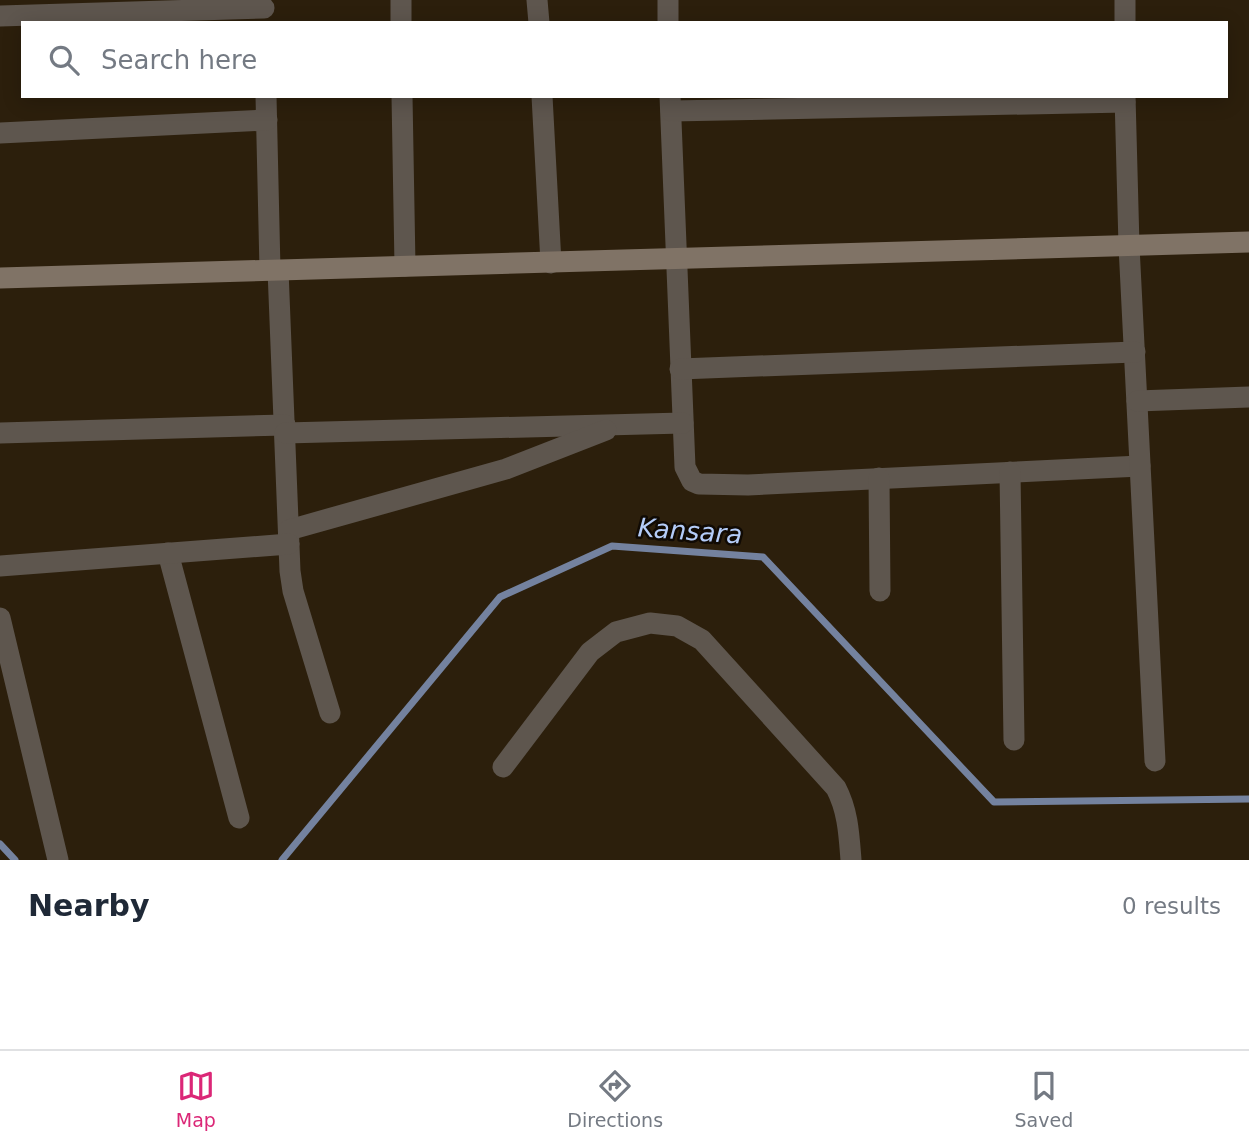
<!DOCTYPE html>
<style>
:root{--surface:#fff;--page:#f2f2f3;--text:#1f2937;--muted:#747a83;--line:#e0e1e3;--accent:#db2777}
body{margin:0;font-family:"DejaVu Sans",sans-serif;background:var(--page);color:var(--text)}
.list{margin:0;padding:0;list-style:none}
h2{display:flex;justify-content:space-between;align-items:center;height:91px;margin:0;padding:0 28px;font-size:30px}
h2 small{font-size:23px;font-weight:400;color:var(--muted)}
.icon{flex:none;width:38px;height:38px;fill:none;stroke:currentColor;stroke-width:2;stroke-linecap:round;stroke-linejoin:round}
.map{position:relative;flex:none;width:1249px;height:860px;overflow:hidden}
.search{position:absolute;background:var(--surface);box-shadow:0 4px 18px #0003;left:21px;right:21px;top:21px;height:77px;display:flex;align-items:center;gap:18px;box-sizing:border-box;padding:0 24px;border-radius:0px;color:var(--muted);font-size:26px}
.sheet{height:189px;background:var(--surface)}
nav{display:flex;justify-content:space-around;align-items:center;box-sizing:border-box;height:98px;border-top:2px solid var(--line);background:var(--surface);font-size:19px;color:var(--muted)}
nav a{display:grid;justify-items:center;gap:4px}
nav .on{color:var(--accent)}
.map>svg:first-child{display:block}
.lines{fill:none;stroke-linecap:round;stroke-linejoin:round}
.stream{stroke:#74829f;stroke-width:7}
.street{stroke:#5e564e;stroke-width:21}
.secondary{stroke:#807366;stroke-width:21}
.labels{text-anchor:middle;stroke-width:5;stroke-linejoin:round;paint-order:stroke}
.water-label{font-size:26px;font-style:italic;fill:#b4ccf8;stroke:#100a04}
</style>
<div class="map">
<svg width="1249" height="860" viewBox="0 0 1249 860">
<rect width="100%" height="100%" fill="#2c1f0c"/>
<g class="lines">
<g class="stream">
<path d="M 0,844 L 15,860"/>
<path d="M 282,860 L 500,597 L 612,546 L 763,557 L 994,802 L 1249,799"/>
</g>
<g class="street">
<path d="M 401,0 L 401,23"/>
<path d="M 537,0 L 539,23"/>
<path d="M 668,0 L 668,23"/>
<path d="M 0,16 L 264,8"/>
<path d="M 1125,23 L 1125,0"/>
<path d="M 266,96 L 270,270"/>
<path d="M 402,96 L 405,266"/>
<path d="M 542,96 L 551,263"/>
<path d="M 670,96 L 685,467 L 692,481 L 699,484 L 748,485 L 1140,466"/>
<path d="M 1125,96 L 1129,246 L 1155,761"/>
<path d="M 671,111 L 1125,102"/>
<path d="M 0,133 L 267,120"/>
<path d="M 278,270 L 290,571 L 293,591 L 330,713"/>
<path d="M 680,369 L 1135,352"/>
<path d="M 1137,401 L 1249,397"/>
<path d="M 0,433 L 285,425"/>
<path d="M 285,433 L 683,423"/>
<path d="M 1010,472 L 1014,740"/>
<path d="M 879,478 L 880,591"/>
<path d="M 289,530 L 506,469 L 606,430"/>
<path d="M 168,553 L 239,818"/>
<path d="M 0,566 L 289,544"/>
<path d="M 0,618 L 58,860"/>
<path d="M 503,767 L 590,652 L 616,632 L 650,623 L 677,626 L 702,640 L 836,788 C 848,811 849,834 851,860"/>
</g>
<path class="secondary" d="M 0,278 L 1249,242"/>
</g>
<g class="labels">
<g class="water-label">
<text transform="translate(690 531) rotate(4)" y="9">Kansara</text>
</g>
</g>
</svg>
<div class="search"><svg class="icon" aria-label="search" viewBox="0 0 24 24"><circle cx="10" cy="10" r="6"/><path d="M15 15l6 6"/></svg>Search here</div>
</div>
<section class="sheet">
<h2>Nearby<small>0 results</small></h2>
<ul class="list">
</ul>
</section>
<nav>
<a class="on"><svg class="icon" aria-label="map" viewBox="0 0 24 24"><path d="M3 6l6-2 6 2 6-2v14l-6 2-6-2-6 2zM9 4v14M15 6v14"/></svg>Map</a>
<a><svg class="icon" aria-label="directions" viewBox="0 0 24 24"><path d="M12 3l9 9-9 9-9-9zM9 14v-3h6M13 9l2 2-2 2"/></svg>Directions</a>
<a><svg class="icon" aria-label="saved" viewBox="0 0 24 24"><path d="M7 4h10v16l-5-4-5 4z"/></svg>Saved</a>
</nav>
